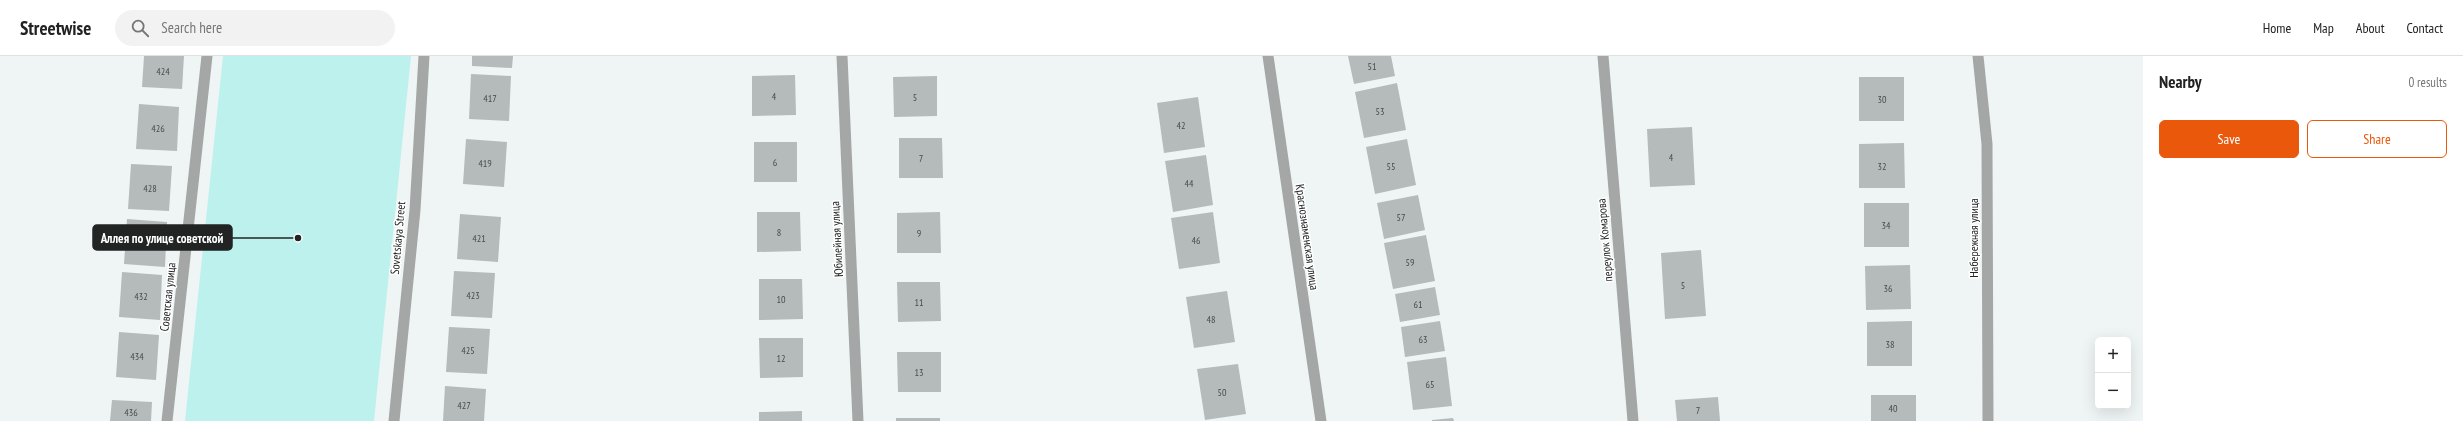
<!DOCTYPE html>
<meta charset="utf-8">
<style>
:root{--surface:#fff;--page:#f2f2f2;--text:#222;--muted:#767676;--line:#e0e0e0;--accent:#ea580c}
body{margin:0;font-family:"PT Sans Narrow",sans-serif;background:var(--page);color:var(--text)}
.controls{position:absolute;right:12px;bottom:12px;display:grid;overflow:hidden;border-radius:6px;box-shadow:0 4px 16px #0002}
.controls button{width:36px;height:36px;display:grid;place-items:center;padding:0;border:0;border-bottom:1px solid var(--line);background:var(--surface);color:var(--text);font:20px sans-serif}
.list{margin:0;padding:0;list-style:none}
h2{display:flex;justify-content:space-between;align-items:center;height:52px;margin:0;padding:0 16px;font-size:17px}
h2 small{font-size:13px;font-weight:400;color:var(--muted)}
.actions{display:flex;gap:8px;padding:12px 16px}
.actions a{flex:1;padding:9px 0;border:1px solid var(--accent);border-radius:6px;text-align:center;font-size:14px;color:var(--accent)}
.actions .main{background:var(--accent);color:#fff}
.icon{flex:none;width:22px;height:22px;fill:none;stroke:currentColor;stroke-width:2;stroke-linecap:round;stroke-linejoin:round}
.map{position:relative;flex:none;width:2143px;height:365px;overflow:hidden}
header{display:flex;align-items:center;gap:24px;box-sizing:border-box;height:56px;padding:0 20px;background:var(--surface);border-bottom:1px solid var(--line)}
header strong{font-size:19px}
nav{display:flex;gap:22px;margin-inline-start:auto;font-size:14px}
.search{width:280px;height:36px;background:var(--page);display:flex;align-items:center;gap:10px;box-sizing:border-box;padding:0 14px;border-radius:22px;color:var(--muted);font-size:15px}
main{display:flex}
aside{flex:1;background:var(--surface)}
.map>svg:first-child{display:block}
.green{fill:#bdf1ed}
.building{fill:#b5baba}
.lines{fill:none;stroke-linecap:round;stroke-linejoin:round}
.minor{stroke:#a5a7a7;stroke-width:11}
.labels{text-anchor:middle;stroke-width:3;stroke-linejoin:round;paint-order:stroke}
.number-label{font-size:10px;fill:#474a4a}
.street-label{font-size:12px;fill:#222424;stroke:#fff}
.leader{fill:none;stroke:#222424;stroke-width:1.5}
.callout-dot{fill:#222424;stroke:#fff;stroke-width:1.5}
.callout{fill:#222424;stroke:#222424;stroke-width:1.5}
.callout-label{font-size:13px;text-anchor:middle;font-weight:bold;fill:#fff}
</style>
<header>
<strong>Streetwise</strong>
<div class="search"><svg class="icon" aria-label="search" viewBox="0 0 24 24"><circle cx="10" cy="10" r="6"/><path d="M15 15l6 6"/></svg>Search here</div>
<nav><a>Home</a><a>Map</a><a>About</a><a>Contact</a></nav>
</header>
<main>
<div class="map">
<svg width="2143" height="365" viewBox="0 0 2143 365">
<rect width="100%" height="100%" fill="#eff5f4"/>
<path class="green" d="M 223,0 L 411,0 L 374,365 L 185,365 Z"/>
<g class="building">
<path d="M 144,0 L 184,0 L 182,33 L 142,31 Z"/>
<path d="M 472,0 L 513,0 L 512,12 L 472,10 Z"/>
<path d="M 1348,0 L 1391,0 L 1395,20 L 1354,28 Z"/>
<path d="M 471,18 L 511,20 L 509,65 L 469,63 Z"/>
<path d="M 795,19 L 796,59 L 752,60 L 752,20 Z"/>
<path d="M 937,20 L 937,60 L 894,61 L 893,21 Z"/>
<rect x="1859" y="21" width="45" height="44"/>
<path d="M 1397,27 L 1406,74 L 1364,82 L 1355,36 Z"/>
<path d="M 1198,41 L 1205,91 L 1164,97 L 1157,47 Z"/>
<path d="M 139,48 L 179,51 L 177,95 L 136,93 Z"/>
<path d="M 1692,71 L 1695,129 L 1650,131 L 1647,73 Z"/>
<path d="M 899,82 L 942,82 L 943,122 L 899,122 Z"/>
<path d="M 466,83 L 507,86 L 504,131 L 463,128 Z"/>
<path d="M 1407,83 L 1416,129 L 1375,138 L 1366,91 Z"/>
<rect x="754" y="86" width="43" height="40"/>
<path d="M 1904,87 L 1905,132 L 1859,132 L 1859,88 Z"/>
<path d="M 1206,99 L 1213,149 L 1173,156 L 1165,105 Z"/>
<path d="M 131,108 L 172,110 L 169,155 L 128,153 Z"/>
<path d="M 1418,139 L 1425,174 L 1384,183 L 1377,147 Z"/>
<rect x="1864" y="147" width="45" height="44"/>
<path d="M 757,156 L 800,156 L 801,195 L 757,196 Z"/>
<path d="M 940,156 L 941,197 L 897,197 L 897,157 Z"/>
<path d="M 1213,156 L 1220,207 L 1179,213 L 1171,162 Z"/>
<path d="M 460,158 L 501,161 L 498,206 L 457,203 Z"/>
<path d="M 127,163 L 167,166 L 165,211 L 124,208 Z"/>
<path d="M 1426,179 L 1435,225 L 1393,233 L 1384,187 Z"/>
<path d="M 1701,194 L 1706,260 L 1665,263 L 1661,197 Z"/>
<path d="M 1910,209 L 1911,253 L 1866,254 L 1865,210 Z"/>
<path d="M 454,215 L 495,217 L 492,262 L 451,260 Z"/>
<path d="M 122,216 L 162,219 L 160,264 L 119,261 Z"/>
<path d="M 759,223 L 802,223 L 803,263 L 759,264 Z"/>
<path d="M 897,226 L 940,226 L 941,265 L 898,266 Z"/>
<path d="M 1435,231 L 1440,259 L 1400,266 L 1395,238 Z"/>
<path d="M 1227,235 L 1235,286 L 1194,292 L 1186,241 Z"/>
<path d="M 1440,265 L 1445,295 L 1405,301 L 1401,271 Z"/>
<path d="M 1912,265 L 1912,310 L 1867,310 L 1867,266 Z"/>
<path d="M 449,271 L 490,273 L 487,318 L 446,316 Z"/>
<path d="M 119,276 L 159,279 L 156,324 L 116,321 Z"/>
<path d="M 759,282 L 803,282 L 803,321 L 760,322 Z"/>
<path d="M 897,296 L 941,296 L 941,336 L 898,336 Z"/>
<path d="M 1446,301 L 1452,350 L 1413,354 L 1407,306 Z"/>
<path d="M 1238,308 L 1246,358 L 1205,364 L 1197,313 Z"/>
<path d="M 445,330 L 486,333 L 484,365 L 443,365 Z"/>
<rect x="1871" y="339" width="45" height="26"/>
<path d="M 1718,341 L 1720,365 L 1677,365 L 1675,344 Z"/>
<path d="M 112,344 L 152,346 L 151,365 L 110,365 Z"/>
<path d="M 802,355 L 802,365 L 759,365 L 759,356 Z"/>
<rect x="896" y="362" width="44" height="3"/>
<path d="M 1453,362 L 1454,365 L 1432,365 L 1432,364 Z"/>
</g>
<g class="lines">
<g class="minor">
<path d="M 842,0 L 858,365"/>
<path d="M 1268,0 L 1321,365"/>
<path d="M 1603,0 L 1633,365"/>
<path d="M 1978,0 L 1987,88 L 1988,365"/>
<path d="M 167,365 L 207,0"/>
<path d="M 394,365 L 415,154 L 424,0"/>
</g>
</g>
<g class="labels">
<g class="number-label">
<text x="1372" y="14">51</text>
<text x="163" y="19">424</text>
<text x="774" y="44">4</text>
<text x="915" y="45">5</text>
<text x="490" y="46">417</text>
<text x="1882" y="47">30</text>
<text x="1380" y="59">53</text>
<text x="1181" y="73">42</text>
<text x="158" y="76">426</text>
<text x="1671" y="105">4</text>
<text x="921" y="106">7</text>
<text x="775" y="110">6</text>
<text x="485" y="111">419</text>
<text x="1391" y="114">55</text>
<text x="1882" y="114">32</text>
<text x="1189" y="131">44</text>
<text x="150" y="136">428</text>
<text x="1401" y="165">57</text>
<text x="1886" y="173">34</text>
<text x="779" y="180">8</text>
<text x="919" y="181">9</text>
<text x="479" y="186">421</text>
<text x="1196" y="188">46</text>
<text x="1410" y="210">59</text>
<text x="1683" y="233">5</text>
<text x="1888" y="236">36</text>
<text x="473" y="243">423</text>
<text x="141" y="244">432</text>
<text x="781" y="247">10</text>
<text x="919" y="250">11</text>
<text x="1418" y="252">61</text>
<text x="1211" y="267">48</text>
<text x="1423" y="287">63</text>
<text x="1890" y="292">38</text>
<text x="468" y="298">425</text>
<text x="137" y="304">434</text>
<text x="781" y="306">12</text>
<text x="919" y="320">13</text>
<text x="1430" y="332">65</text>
<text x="1222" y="340">50</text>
<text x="464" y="353">427</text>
<text x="1893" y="356">40</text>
<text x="1698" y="358">7</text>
<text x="131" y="360">436</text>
</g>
<g class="street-label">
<text transform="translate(1307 181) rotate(82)" y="4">Краснознаменская улица</text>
<text transform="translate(398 182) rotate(-85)" y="4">Sovetskaya Street</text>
<text transform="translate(1974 182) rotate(-90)" y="4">Набережная улица</text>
<text transform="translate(837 183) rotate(-93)" y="4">Юбилейная улица</text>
<text transform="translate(1605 184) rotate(-95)" y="4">переулок Комарова</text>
<text transform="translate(168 241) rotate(-84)" y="4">Советская улица</text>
</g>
</g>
<path class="leader" d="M298 182L232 182"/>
<circle class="callout-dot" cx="298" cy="182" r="4"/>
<rect class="callout" x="93" y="169" width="139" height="25" rx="4"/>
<g class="callout-label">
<text x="162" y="187">Аллея по улице советской</text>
</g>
</svg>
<div class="controls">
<button>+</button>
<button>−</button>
</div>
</div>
<aside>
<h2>Nearby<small>0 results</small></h2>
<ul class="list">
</ul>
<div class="actions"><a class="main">Save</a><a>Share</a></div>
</aside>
</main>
